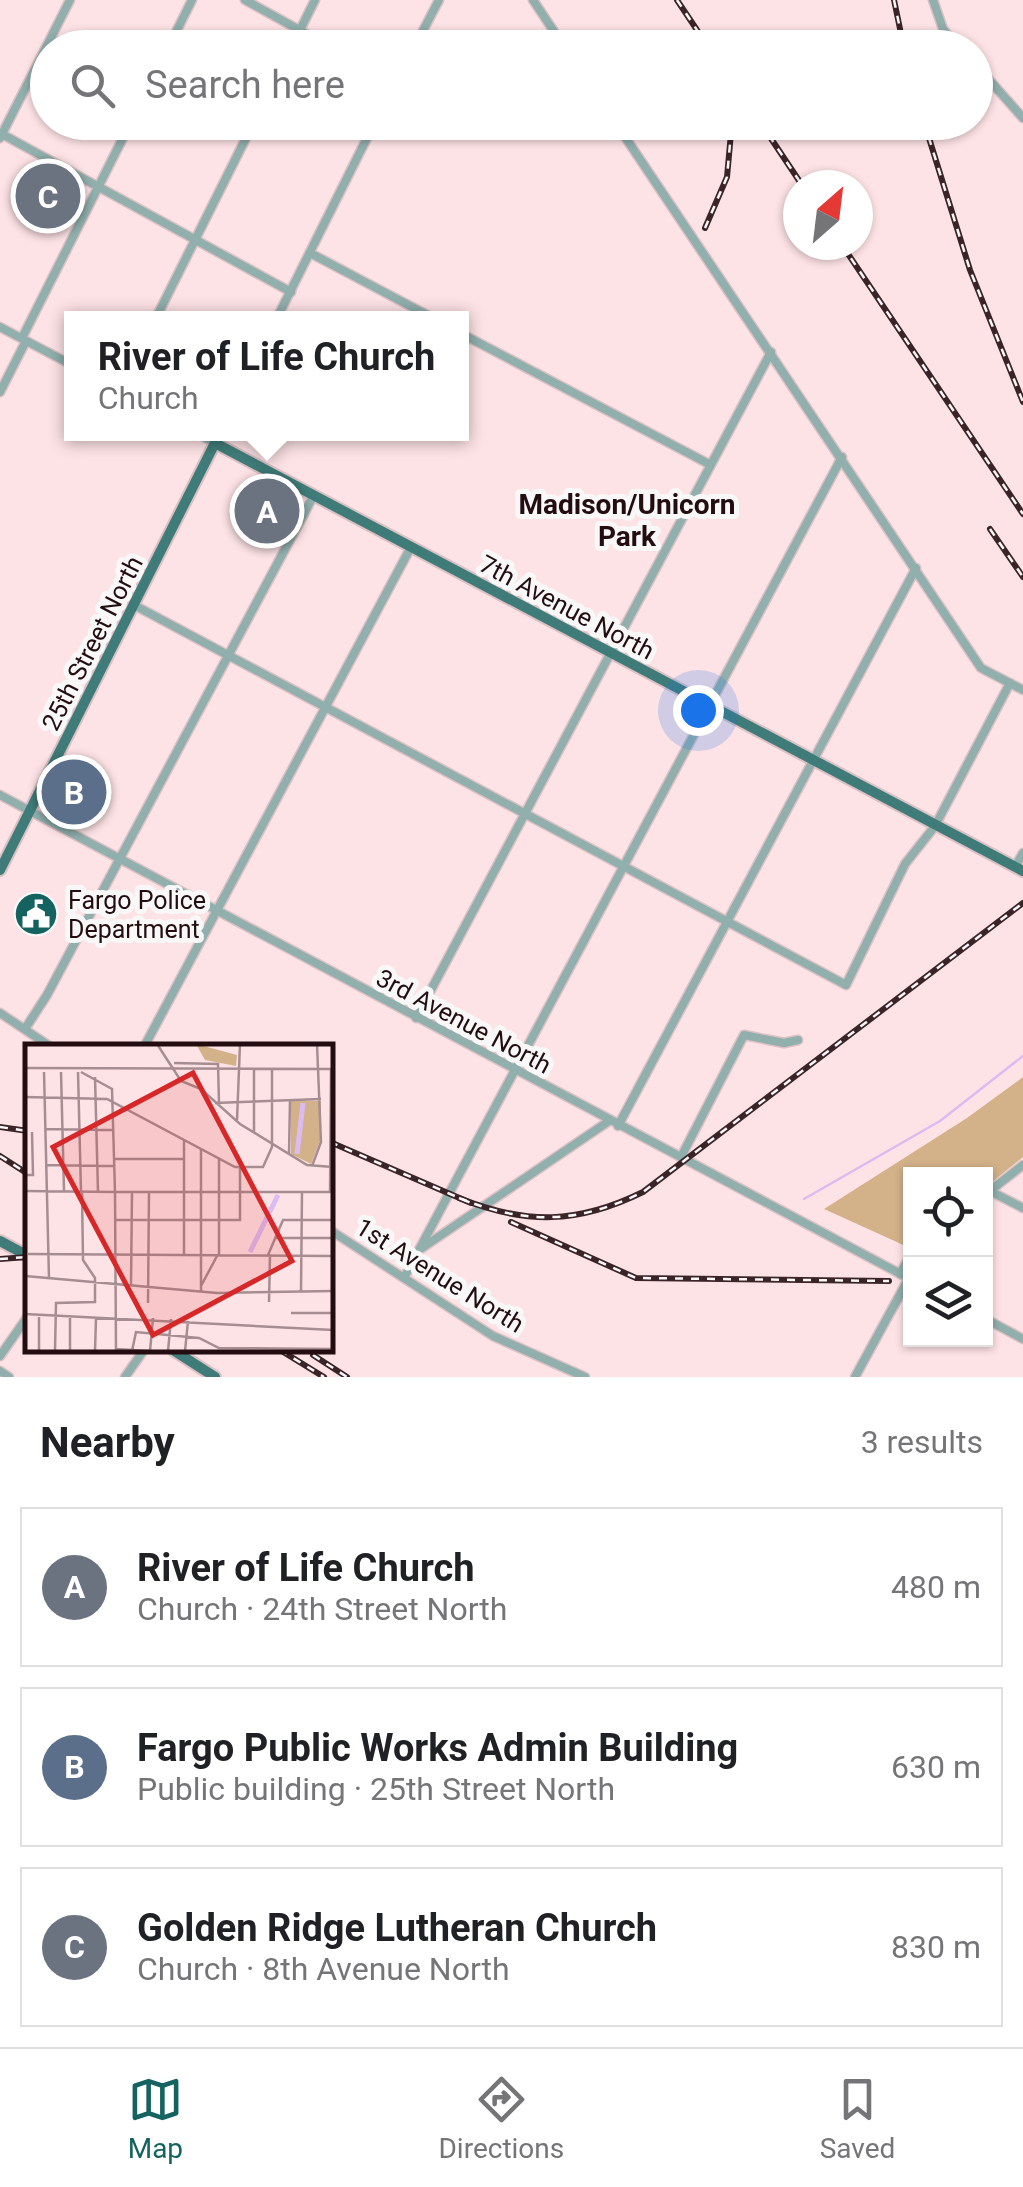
<!DOCTYPE html>
<meta charset="utf-8">
<style>
:root{--surface:#fff;--page:#f6f6f6;--text:#202124;--muted:#757577;--line:#e0e0e0;--accent:#146360}
body{margin:0;font-family:Roboto,sans-serif;background:var(--page);color:var(--text)}
.controls{position:absolute;right:30px;bottom:30px;display:grid;overflow:hidden;border-radius:0px;box-shadow:0 2px 8px #0004}
.controls button{width:90px;height:90px;display:grid;place-items:center;padding:0;border:0;border-bottom:2px solid var(--line);background:var(--surface);color:var(--text);font:50px sans-serif}
.compass{position:absolute;left:783px;top:170px;width:90px;height:90px;border-radius:50%;background:var(--surface);box-shadow:0 2px 8px #0004;rotate:28deg}
.you{position:absolute;left:698px;top:710px;width:35px;height:35px;margin:-25px;border:8px solid #fff;border-radius:50%;background:#1a73e8;box-shadow:0 0 0 15px #1a73e833}
.badge{display:grid;place-items:center;width:65px;height:65px;border-radius:50%;background:var(--accent);color:#fff;font-size:32px;font-weight:700}
.pin{position:absolute;translate:-50% -50%;border:5px solid #fff;box-shadow:0 2px 10px #0006}
.popup{position:absolute;left:64px;top:311px;width:405px;height:130px;box-sizing:border-box;display:grid;place-content:center;border-radius:0px;background:var(--surface);filter:drop-shadow(0 2px 8px #0005);font-size:32px;white-space:nowrap;color:var(--muted)}
.popup b{font-size:38px;color:var(--text)}
.popup::after{content:'';position:absolute;left:50%;top:100%;margin-left:-20px;border:20px solid transparent;border-top-color:var(--surface)}
.list{margin:0;padding:0;list-style:none}
h2{display:flex;justify-content:space-between;align-items:center;height:130px;margin:0;padding:0 40px;font-size:42px}
h2 small{font-size:32px;font-weight:400;color:var(--muted)}
.list li{display:grid;grid-template-columns:65px 1fr auto;gap:30px;align-items:center;box-sizing:border-box;height:160px;margin:0 20px 20px;padding:0 20px;border:2px solid var(--line);border-radius:0px}
.list b{display:block;font-size:38px;white-space:nowrap}
.list p{margin:0;font-size:32px;white-space:nowrap;color:var(--muted)}
.list em{font-size:32px;font-style:normal;color:var(--muted)}
.icon{flex:none;width:55px;height:55px;fill:none;stroke:currentColor;stroke-width:2;stroke-linecap:round;stroke-linejoin:round}
.map{position:relative;flex:none;width:1023px;height:1377px;overflow:hidden}
.search{position:absolute;background:var(--surface);box-shadow:0 2px 8px #0004;left:30px;right:30px;top:30px;height:110px;display:flex;align-items:center;gap:25px;box-sizing:border-box;padding:0 35px;border-radius:55px;color:var(--muted);font-size:38px}
.sheet{height:670px;background:var(--surface)}
nav{display:flex;justify-content:space-around;align-items:center;box-sizing:border-box;height:140px;border-top:2px solid var(--line);background:var(--surface);font-size:28px;color:var(--muted)}
nav a{display:grid;justify-items:center;gap:5px}
nav .on{color:var(--accent)}
.map>svg:first-child{display:block}
.green{fill:#d3b189}
.lines{fill:none;stroke-linecap:round;stroke-linejoin:round}
.stream{stroke:#dbbbf2;stroke-width:2.5}
.minor-casing{stroke:#dbc1c4;stroke-width:11}
.major-casing{stroke:#dbc1c4;stroke-width:14}
.minor{stroke:#90afad;stroke-width:8}
.major{stroke:#3f7c79;stroke-width:10}
.rail-casing{stroke:#3b2428;stroke-width:6}
.rail{stroke:#f8f8f8;stroke-width:2.5;stroke-dasharray:8;stroke-linecap:butt}
.labels{text-anchor:middle;stroke-width:10;stroke-linejoin:round;paint-order:stroke}
.street-label{font-size:25px;fill:#230d11;stroke:#f8f8f8}
.poi-label{font-size:25px;fill:#230d11;stroke:#f8f8f8;text-anchor:start}
.neighbourhood-label{font-size:28px;font-weight:bold;fill:#230d11;stroke:#f8f8f8}
.inset-river{fill:none;stroke:#dbbbf2;stroke-width:5}
.inset-road{fill:none;stroke:#a68d91;stroke-width:2.5}
.view{fill:#d62828;fill-opacity:0.15;stroke:#d62828;stroke-width:5}
.inset-edge{fill:none;stroke:#230d11;stroke-width:5}
</style>
<div class="map">
<svg width="1023" height="1377" viewBox="0 0 1023 1377">
<rect width="100%" height="100%" fill="#fee3e6"/>
<path class="green" d="M 1023,1077 L 1023,1157 L 986,1187 L 986,1174 L 910,1174 L 910,1248 L 824,1209 L 967,1118 Z"/>
<g class="lines">
<path class="stream" d="M 804,1199 L 940,1121 L 1023,1056"/>
<g class="minor-casing">
<g id="minor">
<path d="M 245,0 L 332,48"/>
<path d="M 533,0 L 565,48"/>
<path d="M 933,0 L 943,29 L 958,48"/>
<path d="M 168,48 L 192,0"/>
<path d="M 291,48 L 315,0"/>
<path d="M 414,48 L 439,0"/>
<path d="M 976,65 L 1023,118"/>
<path d="M 615,122 L 981,668 L 1023,690"/>
<path d="M 0,133 L 291,292"/>
<path d="M 0,138 L 70,0"/>
<path d="M 310,253 L 433,318"/>
<path d="M 156,318 L 254,122"/>
<path d="M 277,318 L 375,122"/>
<path d="M 0,327 L 72,365"/>
<path d="M 462,334 L 709,464"/>
<path d="M 22,338 L 131,122"/>
<path d="M 0,392 L 26,341"/>
<path d="M 198,434 L 215,443 L 220,434"/>
<path d="M 134,605 L 846,985 L 905,864 L 935,826 L 1010,683"/>
<path d="M 0,795 L 910,1279"/>
<path d="M 1015,867 L 1023,853"/>
<path d="M 0,1013 L 51,1047"/>
<path d="M 416,1018 L 771,352"/>
<path d="M 25,1029 L 47,995 L 314,495"/>
<path d="M 144,1047 L 411,547"/>
<path d="M 618,1126 L 916,568"/>
<path d="M 681,1157 L 744,1035 L 784,1043 L 798,1040"/>
<path d="M 990,1191 L 1023,1208"/>
<path d="M 986,1194 L 1023,1165"/>
<path d="M 330,1230 L 493,1336 L 585,1377"/>
<path d="M 422,1248 L 609,1121"/>
<path d="M 900,1274 L 910,1256"/>
<path d="M 404,1278 L 842,457"/>
<path d="M 986,1319 L 1023,1339"/>
<path d="M 0,1356 L 28,1316"/>
<path d="M 0,1371 L 9,1377"/>
<path d="M 125,1377 L 144,1350"/>
<path d="M 855,1377 L 909,1278"/>
</g>
</g>
<g class="major-casing">
<g id="major">
<path d="M 0,870 L 215,443 L 1023,871"/>
<path d="M 0,1241 L 28,1256"/>
<path d="M 173,1350 L 215,1377"/>
</g>
</g>
<use href="#minor" class="minor"/>
<use href="#major" class="major"/>
<g class="rail-casing">
<g id="rail">
<path d="M 677,0 L 709,48"/>
<path d="M 894,0 L 904,48"/>
<path d="M 760,122 L 802,185"/>
<path d="M 924,122 L 970,270 L 1023,402"/>
<path d="M 705,228 L 727,177 L 732,122"/>
<path d="M 842,245 L 1023,514"/>
<path d="M 990,529 L 1023,577"/>
<path d="M 0,1127 L 28,1131"/>
<path d="M 330,1142 L 471,1203"/>
<path d="M 0,1156 L 28,1174"/>
<path d="M 459,1198 C 526,1225 578,1224 643,1192 L 1023,903"/>
<path d="M 511,1222 L 636,1278 L 889,1281"/>
<path d="M 0,1259 L 28,1257"/>
<path d="M 280,1350 L 324,1377"/>
<path d="M 313,1355 L 347,1377"/>
</g>
</g>
<use href="#rail" class="rail"/>
</g>
<defs>
<g id="civic-disc" transform="scale(2.25)"><circle r="9.5" fill="#146360" stroke="#f8f8f8"/><path d="M-.6-6.5H3V-4.5H.6V-3L4-1V1h2V6H-6V1h2V-1L-.6-3ZM-1.2 2.5V6h2.4V2.5Z" fill="#fff"/></g>
</defs>
<g fill-rule="evenodd">
<use href="#civic-disc" x="36" y="914"/>
</g>
<g class="labels">
<g class="street-label">
<text transform="translate(567 607) rotate(28)" y="9">7th Avenue North</text>
<text transform="translate(92 643) rotate(-63)" y="9">25th Street North</text>
<text transform="translate(464 1021) rotate(28)" y="9">3rd Avenue North</text>
<text transform="translate(440 1275) rotate(32)" y="9">1st Avenue North</text>
</g>
<g class="poi-label">
<text x="68" y="909">Fargo Police<tspan x="68" dy="29">Department</tspan></text>
</g>
<g class="neighbourhood-label">
<text x="627" y="514">Madison/Unicorn<tspan x="627" dy="32">Park</tspan></text>
</g>
</g>
<g transform="translate(25 1044)">
<rect width="308" height="308" fill="#fee3e6"/>
<path d="M 171,0 L 212,11 L 211,22 L 180,16 ZM 266,57 L 296,57 L 295,97 L 286,120 L 266,110 Z" fill="#d3b189"/>
<path class="inset-river" d="M 272,110 L 278,59M 225,208 L 253,151"/>
<path class="inset-road" d="M 132,0 L 156,37 L 176,45 L 215,80 L 282,121 L 308,123M 149,19 L 193,20 L 194,59M 0,24 L 308,25M 19,28 L 24,234M 36,28 L 39,147M 53,28 L 56,148M 70,33 L 73,148M 0,53 L 82,55 L 210,123 L 238,123 L 247,103 L 247,25M 190,59 L 296,55M 212,76 L 215,0M 21,85 L 88,86M 229,88 L 229,25M 264,110 L 265,55M 89,115 L 159,115M 22,121 L 89,122M 287,122 L 296,98 L 292,0M 0,131 L 8,131 L 7,88M 0,147 L 90,148 L 87,45 L 56,28M 305,148 L 306,25M 90,176 L 215,176 L 215,123M 249,194 L 308,194M 3,210 L 308,212M 243,211 L 258,176 L 308,176M 159,212 L 159,95M 194,212 L 194,114M 0,232 L 192,249 L 308,247M 106,241 L 107,148M 176,242 L 192,212M 276,247 L 277,148M 176,248 L 176,104M 244,258 L 245,211M 123,259 L 124,148M 266,269 L 308,269M 0,270 L 308,286M 91,305 L 124,307M 14,307 L 14,273M 30,307 L 31,259 L 70,258 L 70,234 L 58,216 L 57,148M 45,307 L 45,273M 70,307 L 71,274M 91,307 L 90,148 L 308,148M 107,307 L 111,288 L 174,294 L 194,304 L 308,305M 125,307 L 128,274M 143,307 L 146,275M 160,307 L 163,277"/>
<path class="view" d="M 168,29 L 267,217 L 128,291 L 28,103 Z"/>
<rect width="308" height="308" class="inset-edge"/>
</g>
</svg>
<div class="controls">
<button><svg class="icon" aria-label="locate" viewBox="0 0 24 24"><circle cx="12" cy="12" r="6"/><path d="M12 2v4M12 18v4M2 12h4M18 12h4"/></svg></button>
<button><svg class="icon" aria-label="layers" viewBox="0 0 24 24"><path d="M12 4l9 5-9 5-9-5zM3 14l9 5 9-5"/></svg></button>
</div>
<svg class="compass" viewBox="-18 -18 36 36"><path d="M0-13l5 13h-10z" fill="#e53935"/><path d="M0 13l5-13h-10z" fill="#757577"/></svg>
<div class="you"></div>
<div class="pin badge" style="left:267px;top:511px;background:#6b7280">A</div>
<div class="popup"><b>River of Life Church</b>Church</div>
<div class="pin badge" style="left:74px;top:792px;background:#5c6f8a">B</div>
<div class="pin badge" style="left:48px;top:196px;background:#6b7280">C</div>
<div class="search"><svg class="icon" aria-label="search" viewBox="0 0 24 24"><circle cx="10" cy="10" r="6"/><path d="M15 15l6 6"/></svg>Search here</div>
</div>
<section class="sheet">
<h2>Nearby<small>3 results</small></h2>
<ul class="list">
<li><span class="badge" style="background:#6b7280">A</span><div><b>River of Life Church</b><p>Church · 24th Street North</p></div><em>480 m</em></li>
<li><span class="badge" style="background:#5c6f8a">B</span><div><b>Fargo Public Works Admin Building</b><p>Public building · 25th Street North</p></div><em>630 m</em></li>
<li><span class="badge" style="background:#6b7280">C</span><div><b>Golden Ridge Lutheran Church</b><p>Church · 8th Avenue North</p></div><em>830 m</em></li>
</ul>
</section>
<nav>
<a class="on"><svg class="icon" aria-label="map" viewBox="0 0 24 24"><path d="M3 6l6-2 6 2 6-2v14l-6 2-6-2-6 2zM9 4v14M15 6v14"/></svg>Map</a>
<a><svg class="icon" aria-label="directions" viewBox="0 0 24 24"><path d="M12 3l9 9-9 9-9-9zM9 14v-3h6M13 9l2 2-2 2"/></svg>Directions</a>
<a><svg class="icon" aria-label="saved" viewBox="0 0 24 24"><path d="M7 4h10v16l-5-4-5 4z"/></svg>Saved</a>
</nav>
